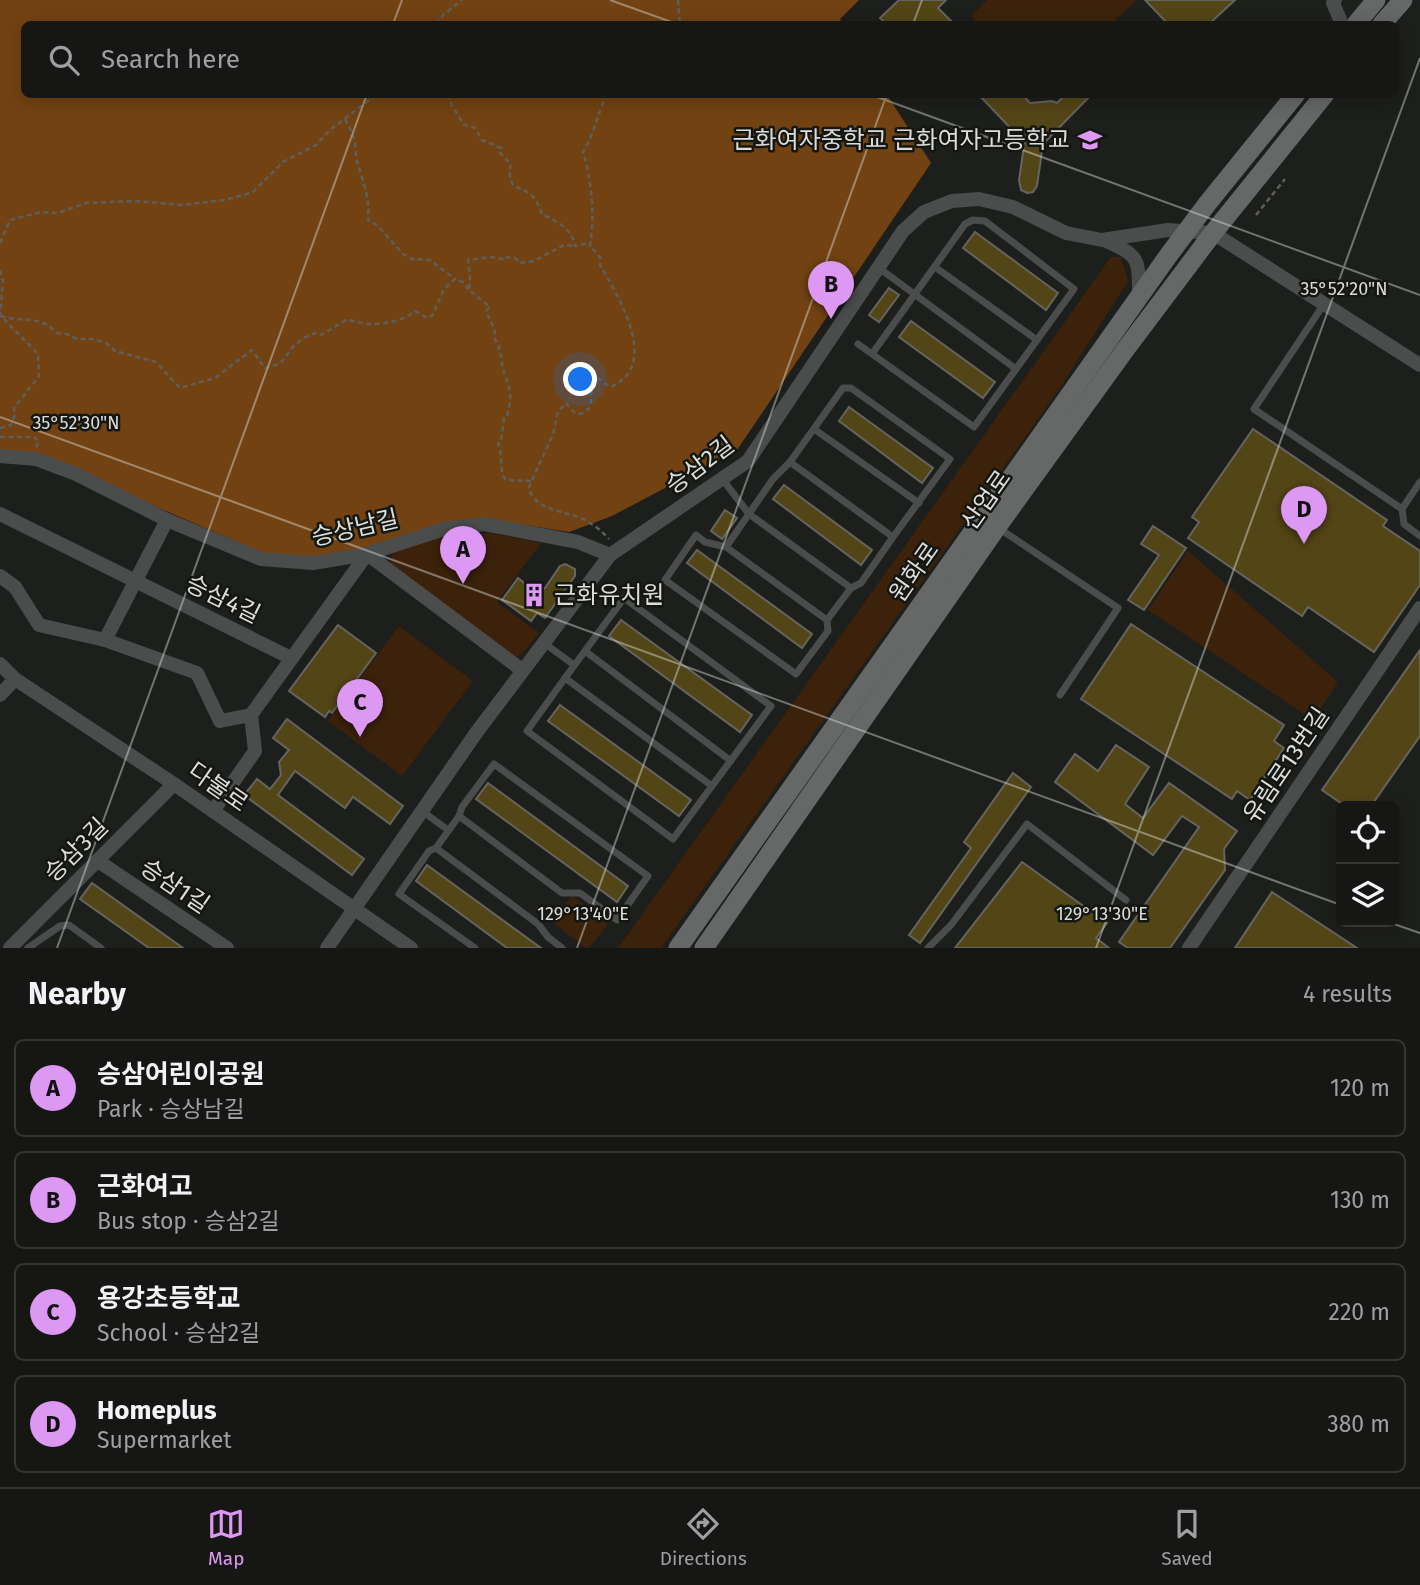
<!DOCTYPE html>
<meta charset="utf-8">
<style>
:root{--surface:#161715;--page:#232422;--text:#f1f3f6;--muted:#9e9fa0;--line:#353634;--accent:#dd98f3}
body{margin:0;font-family:"Fira Sans","Noto Sans KR",sans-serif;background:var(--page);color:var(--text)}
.controls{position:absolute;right:21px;bottom:21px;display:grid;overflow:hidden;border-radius:10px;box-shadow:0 4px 18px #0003}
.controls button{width:63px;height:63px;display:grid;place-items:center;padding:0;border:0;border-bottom:2px solid var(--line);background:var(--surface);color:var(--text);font:35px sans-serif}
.you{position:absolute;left:581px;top:380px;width:24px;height:24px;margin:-18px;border:5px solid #fff;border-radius:50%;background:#1a73e8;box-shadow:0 0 0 10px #1a73e833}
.badge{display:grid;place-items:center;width:46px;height:46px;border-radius:50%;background:var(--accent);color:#111;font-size:23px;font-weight:700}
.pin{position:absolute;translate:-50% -58px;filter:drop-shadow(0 2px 4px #0008)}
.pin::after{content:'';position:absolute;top:37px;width:24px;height:21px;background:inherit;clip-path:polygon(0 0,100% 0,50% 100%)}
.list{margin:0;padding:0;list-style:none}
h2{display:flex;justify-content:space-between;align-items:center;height:91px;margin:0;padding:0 28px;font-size:30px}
h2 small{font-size:23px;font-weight:400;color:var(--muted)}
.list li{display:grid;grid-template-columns:46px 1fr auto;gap:21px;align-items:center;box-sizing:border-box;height:98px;margin:0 14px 14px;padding:0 14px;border:2px solid var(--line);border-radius:10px}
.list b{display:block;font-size:26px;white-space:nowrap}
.list p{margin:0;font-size:23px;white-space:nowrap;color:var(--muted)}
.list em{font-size:23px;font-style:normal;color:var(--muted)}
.icon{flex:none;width:38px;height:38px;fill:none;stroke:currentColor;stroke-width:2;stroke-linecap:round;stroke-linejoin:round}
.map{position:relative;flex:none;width:1420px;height:948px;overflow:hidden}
.search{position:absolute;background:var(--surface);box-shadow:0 4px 18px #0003;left:21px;right:21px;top:21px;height:77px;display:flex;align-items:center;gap:18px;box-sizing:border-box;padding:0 24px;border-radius:10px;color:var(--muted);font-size:26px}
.sheet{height:539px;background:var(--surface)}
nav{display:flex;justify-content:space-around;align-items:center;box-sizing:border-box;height:98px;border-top:2px solid var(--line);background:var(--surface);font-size:19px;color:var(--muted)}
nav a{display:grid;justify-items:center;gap:4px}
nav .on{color:var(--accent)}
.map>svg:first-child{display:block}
.green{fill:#3c220b}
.forest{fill:#724212}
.building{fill:#534616;stroke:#656460;stroke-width:2}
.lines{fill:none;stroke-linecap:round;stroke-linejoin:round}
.path{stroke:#5e5f5d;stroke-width:2.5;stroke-dasharray:5 3.5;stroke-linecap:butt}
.lane{stroke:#4b4d4c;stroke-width:7}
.street{stroke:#4b4d4c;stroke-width:14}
.secondary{stroke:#656866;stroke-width:19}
.ticks{fill:none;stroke:#dcdddb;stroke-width:2;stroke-opacity:0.45}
.labels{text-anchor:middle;stroke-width:5;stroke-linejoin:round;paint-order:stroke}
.poi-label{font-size:24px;fill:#dcdddb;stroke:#141612;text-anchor:end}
.street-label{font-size:24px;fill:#dcdddb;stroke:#141612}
.ticks-label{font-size:18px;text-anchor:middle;fill:#dcdddb;stroke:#141612;stroke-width:5;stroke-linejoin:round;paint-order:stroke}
</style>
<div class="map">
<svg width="1420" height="948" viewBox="0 0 1420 948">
<rect width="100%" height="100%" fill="#1d1f1c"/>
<g class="green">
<path d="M 987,0 L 1137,0 L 1111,24 L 979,24 L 971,16 Z"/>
<path d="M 1111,257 L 1121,257 L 1128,281 L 1058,391 L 661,948 L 618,948 Z"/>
<path d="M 490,533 L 541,543 L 497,602 L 539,633 L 522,654 L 516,657 L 390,566 L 394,548 L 446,535 Z"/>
<path d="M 1188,551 L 1338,682 L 1313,720 L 1148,610 Z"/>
<path d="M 399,626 L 473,681 L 402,776 L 328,721 Z"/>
<path d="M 572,896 L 608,924 L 589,948 L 586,948 L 552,922 Z"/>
</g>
<path class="forest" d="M 0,0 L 859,0 L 840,19 L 843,24 L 24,24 L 24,94 L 887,95 L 931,163 L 737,450 L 612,516 L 569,532 L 482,518 L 313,561 L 270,556 L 41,457 L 0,456 Z"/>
<g class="building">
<path d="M 899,0 L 946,0 L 938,8 L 954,24 L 886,24 L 880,18 Z"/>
<path d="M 1145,0 L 1235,0 L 1209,24 L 1168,24 Z"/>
<path d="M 978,94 L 1022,94 L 1030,103 L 1052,101 L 1057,103 L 1066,94 L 1092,94 L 1043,144 L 1037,186 L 1033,192 L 1027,193 L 1021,190 L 1019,180 L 1025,139 L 1016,134 Z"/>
<path d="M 975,232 L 1058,293 L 1046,310 L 963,248 Z"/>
<path d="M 889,288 L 899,295 L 879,322 L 869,315 Z"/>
<path d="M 911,321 L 995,382 L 983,398 L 899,337 Z"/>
<path d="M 849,407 L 933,468 L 922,483 L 839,421 Z"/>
<path d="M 1253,429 L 1387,520 L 1383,526 L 1420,551 L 1420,585 L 1374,652 L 1308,607 L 1302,616 L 1188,538 L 1199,522 L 1192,517 Z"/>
<path d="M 784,485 L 872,550 L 861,565 L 773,499 Z"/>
<path d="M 725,510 L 737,518 L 722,539 L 711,531 Z"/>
<path d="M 1153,526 L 1186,548 L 1144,610 L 1128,600 L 1159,555 L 1141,544 Z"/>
<path d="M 697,550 L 812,634 L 802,648 L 687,563 Z"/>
<path d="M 565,564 L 575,569 L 575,576 L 545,618 L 537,613 L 531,621 L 502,600 L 518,578 L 533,590 L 545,588 L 560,566 Z"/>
<path d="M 621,620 L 752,715 L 740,732 L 609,636 Z"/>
<path d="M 1131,624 L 1284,725 L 1274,741 L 1284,748 L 1250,800 L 1237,791 L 1232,799 L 1081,699 Z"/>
<path d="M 338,625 L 376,653 L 332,713 L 329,711 L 325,717 L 289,691 Z"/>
<path d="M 1420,650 L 1420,736 L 1371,806 L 1345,806 L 1322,790 Z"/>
<path d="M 560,705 L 691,800 L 679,816 L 548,721 Z"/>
<path d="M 287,719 L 403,806 L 390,824 L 353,797 L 345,808 L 295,771 L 278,795 L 364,859 L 352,875 L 244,795 L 257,779 L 270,789 L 281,775 L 279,762 L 289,750 L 273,738 Z"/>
<path d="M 1116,745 L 1149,767 L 1125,804 L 1143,818 L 1169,783 L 1237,831 L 1224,849 L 1225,870 L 1170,948 L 1128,948 L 1119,942 L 1199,827 L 1182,816 L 1153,855 L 1055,782 L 1075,754 L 1098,771 Z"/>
<path d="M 1013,773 L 1031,787 L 920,943 L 909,935 L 971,848 L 964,842 Z"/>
<path d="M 488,783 L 628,886 L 617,902 L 476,799 Z"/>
<path d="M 1022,862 L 1107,923 L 1096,938 L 1109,948 L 955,948 Z"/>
<path d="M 427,865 L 541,948 L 507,948 L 416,881 Z"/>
<path d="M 92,883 L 183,948 L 149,948 L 80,899 Z"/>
<path d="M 1272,892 L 1357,948 L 1235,948 Z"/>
</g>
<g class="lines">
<g class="path">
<path d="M 678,0 L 680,24"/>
<path d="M 436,24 L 444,14 L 462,0"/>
<path d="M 448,94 C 449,104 459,115 463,124 L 475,128 L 482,140 L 501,148 L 500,153 L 511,164 L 509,172 L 513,186 C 530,191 536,197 542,214 C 556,221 572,228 575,246 L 588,243"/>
<path d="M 607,94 C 598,113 594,134 583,152 C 592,181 595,217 590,246 L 600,257 L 600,265 C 618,296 662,366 610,387 L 599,379 C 590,387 591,395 591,406 C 581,418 575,415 566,403 L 558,412 L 553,434 L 529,487 C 532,510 566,511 583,519 C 594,525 601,530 609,539"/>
<path d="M 345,119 C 348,125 352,132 354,139 C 356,146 355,154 357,161 C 363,182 370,197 368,220 L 377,225 L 403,254 L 412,259 L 430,260 L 455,279"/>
<path d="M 1256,215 L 1285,179"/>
<path d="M 0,243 L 10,220 L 41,212 L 58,213 L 86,203 L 136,201 L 182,205 L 225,200 L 253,192 L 283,162 L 316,145 L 330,130 L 377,94"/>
<path d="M 0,270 L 3,281 L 0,316"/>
<path d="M 0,428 L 11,425 L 15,415 L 14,408 L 39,376 L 38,354 L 1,316 C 23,323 39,314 57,333 L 66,334 L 77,339 L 91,339 L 105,342 L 115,351 L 156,362 L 180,388 L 215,378 L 252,350 L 265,368 C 292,362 282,353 300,341 C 304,337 310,335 315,333 L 321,335 L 346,320 C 354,320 361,324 369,324 C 384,324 404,321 415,311 L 425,317 L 432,316 L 444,289 L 455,279 L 463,282 L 469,290"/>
<path d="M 0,437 L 34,437 L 39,441 L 36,448"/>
<path d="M 531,481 L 506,480 C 498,471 504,456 498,444 L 501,441 L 504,419 L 507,416 C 509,408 511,401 510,392 C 508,379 501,371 502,358 L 499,353 L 499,345 L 494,338 L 495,331 L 486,311 L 490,307 L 469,290 L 470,275 L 468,260 L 491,257 L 503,259 L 504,257 L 515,258 L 520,263 L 534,261 L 564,245 L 575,246"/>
</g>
<g class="lane">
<path d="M 935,267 L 1037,340"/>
<path d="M 879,268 L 1016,369"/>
<path d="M 1324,304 L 1254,409 L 1402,509"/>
<path d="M 858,344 L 872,354 L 974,427 L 1074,289 L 985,221 L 973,220 L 965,224 L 872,354"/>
<path d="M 814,429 L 919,503"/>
<path d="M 790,462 L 893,537 L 861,583 L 851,588"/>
<path d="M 723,480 L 749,514 L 851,588 L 827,620"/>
<path d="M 1420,482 L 1402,509 L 1404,524 L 1420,536"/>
<path d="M 997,527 L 1118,608 L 1060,695"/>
<path d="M 726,547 L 705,542 L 696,535 L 665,580 L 796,674 L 828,631 L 827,620 L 726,547 L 773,479 L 790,462 L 843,388 L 851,388 L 950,459 L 893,537"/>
<path d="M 624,598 L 771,706 L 712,786 L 565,678 Z"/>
<path d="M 544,643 L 574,665"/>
<path d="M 585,651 L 731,761"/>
<path d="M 565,678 L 527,731 L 673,839 L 712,786"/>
<path d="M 422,811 L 448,830"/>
<path d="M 459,816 L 462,807 L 494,764 L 648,876 L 617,920 L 580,893 L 562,893 L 459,816 L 436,848 L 429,851 L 399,894 L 475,948"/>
<path d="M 436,848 L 538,924 L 548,937 L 562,948"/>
<path d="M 28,948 L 60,926 L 69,925 L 101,948"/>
<path d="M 928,948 L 951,925 L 1027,824 L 1126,900"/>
</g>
<g class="street">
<path d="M 1335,0 L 1333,3 L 1342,24"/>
<path d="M 1104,240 C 1139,256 1139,257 1139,296"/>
<path d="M 0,456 L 36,459 L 76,474 L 167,520 L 261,559 L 313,563 L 367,554 L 444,529 L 484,524 L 578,542 L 610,555"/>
<path d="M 0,514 L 291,658"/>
<path d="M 0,576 L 15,587 L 39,625 L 105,640 L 197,673 L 220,721 L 251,715"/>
<path d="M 105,640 L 167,520"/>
<path d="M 0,664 L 15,679 L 174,784 L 411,948"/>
<path d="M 0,695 L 15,679"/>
<path d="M 213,811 L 255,751 L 251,715 L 367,554 L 522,670"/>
<path d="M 98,861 L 227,948"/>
<path d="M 10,948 L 174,784"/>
<path d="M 327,948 L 476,733 L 610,555 L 748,461 L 903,231 L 924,212 L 952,201 L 979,199 L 1013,207 L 1066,233 L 1102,240 L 1168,230 L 1213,233 L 1420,365"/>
<path d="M 1189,948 L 1420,608"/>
</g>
<g class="secondary">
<path d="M 1356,24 L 1376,0"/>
<path d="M 1382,24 L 1403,0"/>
<path d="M 678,948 L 1168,256 L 1207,204 L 1296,94"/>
<path d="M 704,948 L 997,527 L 1125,350 L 1213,233 L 1325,94"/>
</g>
</g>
<path class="ticks" d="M 610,0 L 677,24M 393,24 L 402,0M 913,24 L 922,0M 869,94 L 1420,295M 0,417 L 1341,905M 1388,922 L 1420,933M 57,948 L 367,94M 577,948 L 887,94M 1096,948 L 1420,58"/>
<defs>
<g id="school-bare" transform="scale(1.89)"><path d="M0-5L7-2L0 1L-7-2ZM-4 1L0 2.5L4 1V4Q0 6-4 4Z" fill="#dd98f3" stroke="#141612" stroke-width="2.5" paint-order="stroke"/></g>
<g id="building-bare" transform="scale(1.89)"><path d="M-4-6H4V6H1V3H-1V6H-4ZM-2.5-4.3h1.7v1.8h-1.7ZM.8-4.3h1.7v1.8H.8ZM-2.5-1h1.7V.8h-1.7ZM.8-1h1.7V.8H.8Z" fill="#dd98f3" stroke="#141612" stroke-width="2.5" paint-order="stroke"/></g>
</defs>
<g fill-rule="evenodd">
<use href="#school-bare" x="1090" y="140"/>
<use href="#building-bare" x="534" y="595"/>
</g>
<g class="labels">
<g class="poi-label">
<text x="1070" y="148">근화여자중학교 근화여자고등학교</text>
<text x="554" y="603" text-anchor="start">근화유치원</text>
</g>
<g class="street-label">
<text transform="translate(700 465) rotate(-37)" y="8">승삼2길</text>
<text transform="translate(986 500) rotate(-55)" y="8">산업로</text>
<text transform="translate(355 528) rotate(-13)" y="8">승상남길</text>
<text transform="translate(914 572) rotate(-55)" y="8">원화로</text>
<text transform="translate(223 599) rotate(26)" y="8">승삼4길</text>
<text transform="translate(1286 765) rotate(-56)" y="8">유림로13번길</text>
<text transform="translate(218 787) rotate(35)" y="8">다불로</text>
<text transform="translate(76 850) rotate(-45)" y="8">승삼3길</text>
<text transform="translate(175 886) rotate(34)" y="8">승삼1길</text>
</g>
</g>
<g class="ticks-label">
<text x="1344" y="295">35°52'20"N</text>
<text x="76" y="429">35°52'30"N</text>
<text x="583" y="920">129°13'40"E</text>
<text x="1102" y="920">129°13'30"E</text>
</g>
</svg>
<div class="controls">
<button><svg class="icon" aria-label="locate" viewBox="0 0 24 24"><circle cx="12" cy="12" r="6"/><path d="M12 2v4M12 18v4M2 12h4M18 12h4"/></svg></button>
<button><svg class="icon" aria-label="layers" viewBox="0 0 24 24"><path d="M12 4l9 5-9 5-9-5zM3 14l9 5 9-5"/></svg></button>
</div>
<div class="you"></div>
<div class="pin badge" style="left:463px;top:584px">A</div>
<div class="pin badge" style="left:831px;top:319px">B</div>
<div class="pin badge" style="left:360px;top:737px">C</div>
<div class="pin badge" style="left:1304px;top:544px">D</div>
<div class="search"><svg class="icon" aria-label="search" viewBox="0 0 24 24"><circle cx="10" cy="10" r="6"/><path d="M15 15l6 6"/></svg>Search here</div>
</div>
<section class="sheet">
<h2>Nearby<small>4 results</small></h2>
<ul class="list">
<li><span class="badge">A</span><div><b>승삼어린이공원</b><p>Park · 승상남길</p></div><em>120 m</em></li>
<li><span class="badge">B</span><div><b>근화여고</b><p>Bus stop · 승삼2길</p></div><em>130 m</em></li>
<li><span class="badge">C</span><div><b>용강초등학교</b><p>School · 승삼2길</p></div><em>220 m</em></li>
<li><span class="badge">D</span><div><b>Homeplus</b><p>Supermarket</p></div><em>380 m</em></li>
</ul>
</section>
<nav>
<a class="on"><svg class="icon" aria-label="map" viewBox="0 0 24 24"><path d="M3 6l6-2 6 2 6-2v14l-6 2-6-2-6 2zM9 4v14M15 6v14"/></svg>Map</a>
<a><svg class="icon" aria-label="directions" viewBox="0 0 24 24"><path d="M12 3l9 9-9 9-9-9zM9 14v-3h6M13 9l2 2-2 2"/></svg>Directions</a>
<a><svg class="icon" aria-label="saved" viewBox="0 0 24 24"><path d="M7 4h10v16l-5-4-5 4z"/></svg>Saved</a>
</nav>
